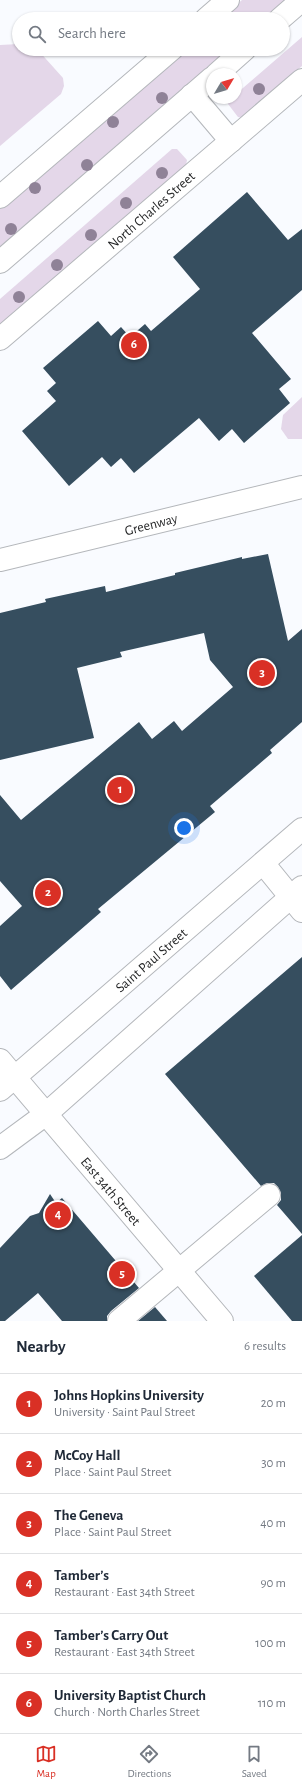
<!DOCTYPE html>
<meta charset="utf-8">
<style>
:root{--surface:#fff;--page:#f2f2f3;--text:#1f2937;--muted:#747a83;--line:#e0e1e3;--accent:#d93025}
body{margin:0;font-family:"Alegreya Sans",sans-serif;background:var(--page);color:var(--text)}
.compass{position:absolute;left:206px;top:68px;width:36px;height:36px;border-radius:50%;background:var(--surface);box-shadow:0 1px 3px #0004;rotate:52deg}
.you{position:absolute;left:184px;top:828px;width:14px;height:14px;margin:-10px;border:3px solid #fff;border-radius:50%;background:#1a73e8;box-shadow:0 0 0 6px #1a73e833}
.badge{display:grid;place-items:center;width:26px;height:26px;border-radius:50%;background:var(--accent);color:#fff;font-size:13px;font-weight:700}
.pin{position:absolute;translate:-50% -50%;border:2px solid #fff;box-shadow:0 1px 4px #0006}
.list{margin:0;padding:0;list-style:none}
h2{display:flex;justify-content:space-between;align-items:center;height:52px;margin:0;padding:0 16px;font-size:17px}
h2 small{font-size:13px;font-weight:400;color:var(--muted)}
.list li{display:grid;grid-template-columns:26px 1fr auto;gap:12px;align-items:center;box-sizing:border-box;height:60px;padding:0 16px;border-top:1px solid var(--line)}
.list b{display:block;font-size:15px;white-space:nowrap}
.list p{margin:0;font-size:13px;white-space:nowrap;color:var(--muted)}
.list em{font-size:13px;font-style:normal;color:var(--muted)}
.icon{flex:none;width:22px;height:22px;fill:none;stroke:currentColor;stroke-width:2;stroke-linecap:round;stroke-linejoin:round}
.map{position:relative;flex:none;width:302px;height:1321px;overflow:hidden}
.search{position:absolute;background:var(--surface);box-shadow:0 1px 3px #0004;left:12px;right:12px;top:12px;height:44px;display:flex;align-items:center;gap:10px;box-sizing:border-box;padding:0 14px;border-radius:22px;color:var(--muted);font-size:15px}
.sheet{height:412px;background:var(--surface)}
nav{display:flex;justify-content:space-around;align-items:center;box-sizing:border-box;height:56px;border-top:1px solid var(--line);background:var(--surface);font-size:11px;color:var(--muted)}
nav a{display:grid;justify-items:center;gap:2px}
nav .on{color:var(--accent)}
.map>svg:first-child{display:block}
.green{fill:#e4d7e9}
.building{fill:#364e5f}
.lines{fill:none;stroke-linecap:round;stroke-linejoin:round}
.minor-casing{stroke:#b4b7bb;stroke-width:24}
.major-casing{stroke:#b4b7bb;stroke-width:24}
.minor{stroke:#fff;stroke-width:22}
.major{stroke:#fff;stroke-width:22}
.tree{fill:#8f8297}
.labels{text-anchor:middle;stroke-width:4;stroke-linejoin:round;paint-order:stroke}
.street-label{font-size:14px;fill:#262728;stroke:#fff}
</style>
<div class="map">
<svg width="302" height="1321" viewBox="0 0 302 1321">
<rect width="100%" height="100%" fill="#f9fbff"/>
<g class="green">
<path d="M 242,0 L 289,0 L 267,19 L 220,19 Z"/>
<path d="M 302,37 L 302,66 L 243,118 L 238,117 L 228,104 L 228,101 L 231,98 L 236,98 L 236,94 Z"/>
<path d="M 19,44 L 19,49 L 37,49 L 63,78 L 64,86 L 61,94 L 0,146 L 0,45 Z"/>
<path d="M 185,49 L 233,49 L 0,251 L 0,209 Z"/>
<path d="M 172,149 L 177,149 L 187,160 L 186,165 L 0,327 L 0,299 Z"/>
<path d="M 302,397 L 302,439 L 288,439 L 281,429 L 283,415 Z"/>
</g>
<g class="building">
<path d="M 247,192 L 288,240 L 302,229 L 302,290 L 252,333 L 291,379 L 279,389 L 290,403 L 244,443 L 232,429 L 219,441 L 199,418 L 134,473 L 121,458 L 111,467 L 102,457 L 69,486 L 22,431 L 56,401 L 47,391 L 56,383 L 43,368 L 98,321 L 111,336 L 121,327 L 130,337 L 145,324 L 151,331 L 200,289 L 173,257 Z"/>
<path d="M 268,554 L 288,641 L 302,629 L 302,722 L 270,750 L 272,753 L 210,806 L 215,812 L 98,909 L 101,912 L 11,990 L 0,976 L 0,926 L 22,906 L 0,881 L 0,795 L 21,820 L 139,722 L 152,739 L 174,721 L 182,731 L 233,687 L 210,660 L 204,633 L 120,652 L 122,657 L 77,668 L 94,738 L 0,760 L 0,613 L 46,602 L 45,599 L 105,586 L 106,592 L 175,575 L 175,573 L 242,557 L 242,559 Z"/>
<path d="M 302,957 L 302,1234 L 277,1205 L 281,1200 L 281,1193 L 278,1187 L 274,1183 L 267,1183 L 261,1186 L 165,1074 Z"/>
<path d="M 50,1194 L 56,1203 L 62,1198 L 139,1288 L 111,1311 L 107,1316 L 107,1321 L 62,1321 L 38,1293 L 5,1321 L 0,1321 L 0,1248 L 30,1216 L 39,1213 Z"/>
<path d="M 302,1235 L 302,1321 L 292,1321 L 254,1276 Z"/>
<path d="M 155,1307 L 167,1321 L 138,1321 Z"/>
</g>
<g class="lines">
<g class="minor-casing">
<g id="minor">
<path d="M 192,95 L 231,141"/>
<path d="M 0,339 L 302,80"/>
<path d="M 0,560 L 302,487"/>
<path d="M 263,863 L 302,911"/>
<path d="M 0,1060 L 222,1321"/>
<path d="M 0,1148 L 46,1114 L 302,887"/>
<path d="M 119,1321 L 269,1195"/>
</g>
</g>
<g class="major-casing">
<g id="major">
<path d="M 206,19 L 228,0"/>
<path d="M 280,19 L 302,0"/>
<path d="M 217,74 L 245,49"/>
<path d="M 0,197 L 172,49"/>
<path d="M 0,262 L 212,78"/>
<path d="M 0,1090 L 302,829"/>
</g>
</g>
<use href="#minor" class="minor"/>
<use href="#major" class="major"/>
</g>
<g class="tree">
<circle cx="259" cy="89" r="6"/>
<circle cx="162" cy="98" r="6"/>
<circle cx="113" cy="122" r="6"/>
<circle cx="87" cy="165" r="6"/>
<circle cx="162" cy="173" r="6"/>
<circle cx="35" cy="188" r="6"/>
<circle cx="126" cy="203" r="6"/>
<circle cx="11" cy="229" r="6"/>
<circle cx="91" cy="235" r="6"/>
<circle cx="57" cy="265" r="6"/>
<circle cx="19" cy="297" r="6"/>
</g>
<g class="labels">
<g class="street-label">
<text transform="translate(151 210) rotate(-41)" y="5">North Charles Street</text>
<text transform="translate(151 524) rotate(-14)" y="5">Greenway</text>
<text transform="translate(151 960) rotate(-41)" y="5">Saint Paul Street</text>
<text transform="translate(111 1191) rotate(50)" y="5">East 34th Street</text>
</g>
</g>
</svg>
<svg class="compass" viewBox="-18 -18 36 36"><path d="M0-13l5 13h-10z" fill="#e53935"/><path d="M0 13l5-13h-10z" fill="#747a83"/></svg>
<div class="you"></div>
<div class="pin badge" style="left:120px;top:790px">1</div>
<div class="pin badge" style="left:48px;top:893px">2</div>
<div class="pin badge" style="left:262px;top:673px">3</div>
<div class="pin badge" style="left:58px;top:1215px">4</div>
<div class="pin badge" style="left:122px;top:1274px">5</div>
<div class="pin badge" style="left:134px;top:345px">6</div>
<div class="search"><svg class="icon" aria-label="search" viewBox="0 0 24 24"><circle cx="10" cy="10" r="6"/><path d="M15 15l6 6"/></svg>Search here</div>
</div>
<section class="sheet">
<h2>Nearby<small>6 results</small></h2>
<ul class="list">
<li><span class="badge">1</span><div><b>Johns Hopkins University</b><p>University · Saint Paul Street</p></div><em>20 m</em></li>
<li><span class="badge">2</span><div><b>McCoy Hall</b><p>Place · Saint Paul Street</p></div><em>30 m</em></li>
<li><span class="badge">3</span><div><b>The Geneva</b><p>Place · Saint Paul Street</p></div><em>40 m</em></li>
<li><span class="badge">4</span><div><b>Tamber’s</b><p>Restaurant · East 34th Street</p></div><em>90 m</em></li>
<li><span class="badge">5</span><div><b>Tamber’s Carry Out</b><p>Restaurant · East 34th Street</p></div><em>100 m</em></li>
<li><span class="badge">6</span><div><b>University Baptist Church</b><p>Church · North Charles Street</p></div><em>110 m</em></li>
</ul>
</section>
<nav>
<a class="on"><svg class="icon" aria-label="map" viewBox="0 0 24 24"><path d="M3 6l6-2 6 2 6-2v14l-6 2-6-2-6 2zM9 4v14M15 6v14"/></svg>Map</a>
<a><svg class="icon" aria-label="directions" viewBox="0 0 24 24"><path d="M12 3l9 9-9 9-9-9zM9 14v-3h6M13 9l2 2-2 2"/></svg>Directions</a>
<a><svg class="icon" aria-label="saved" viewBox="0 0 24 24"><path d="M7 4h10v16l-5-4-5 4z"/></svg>Saved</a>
</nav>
